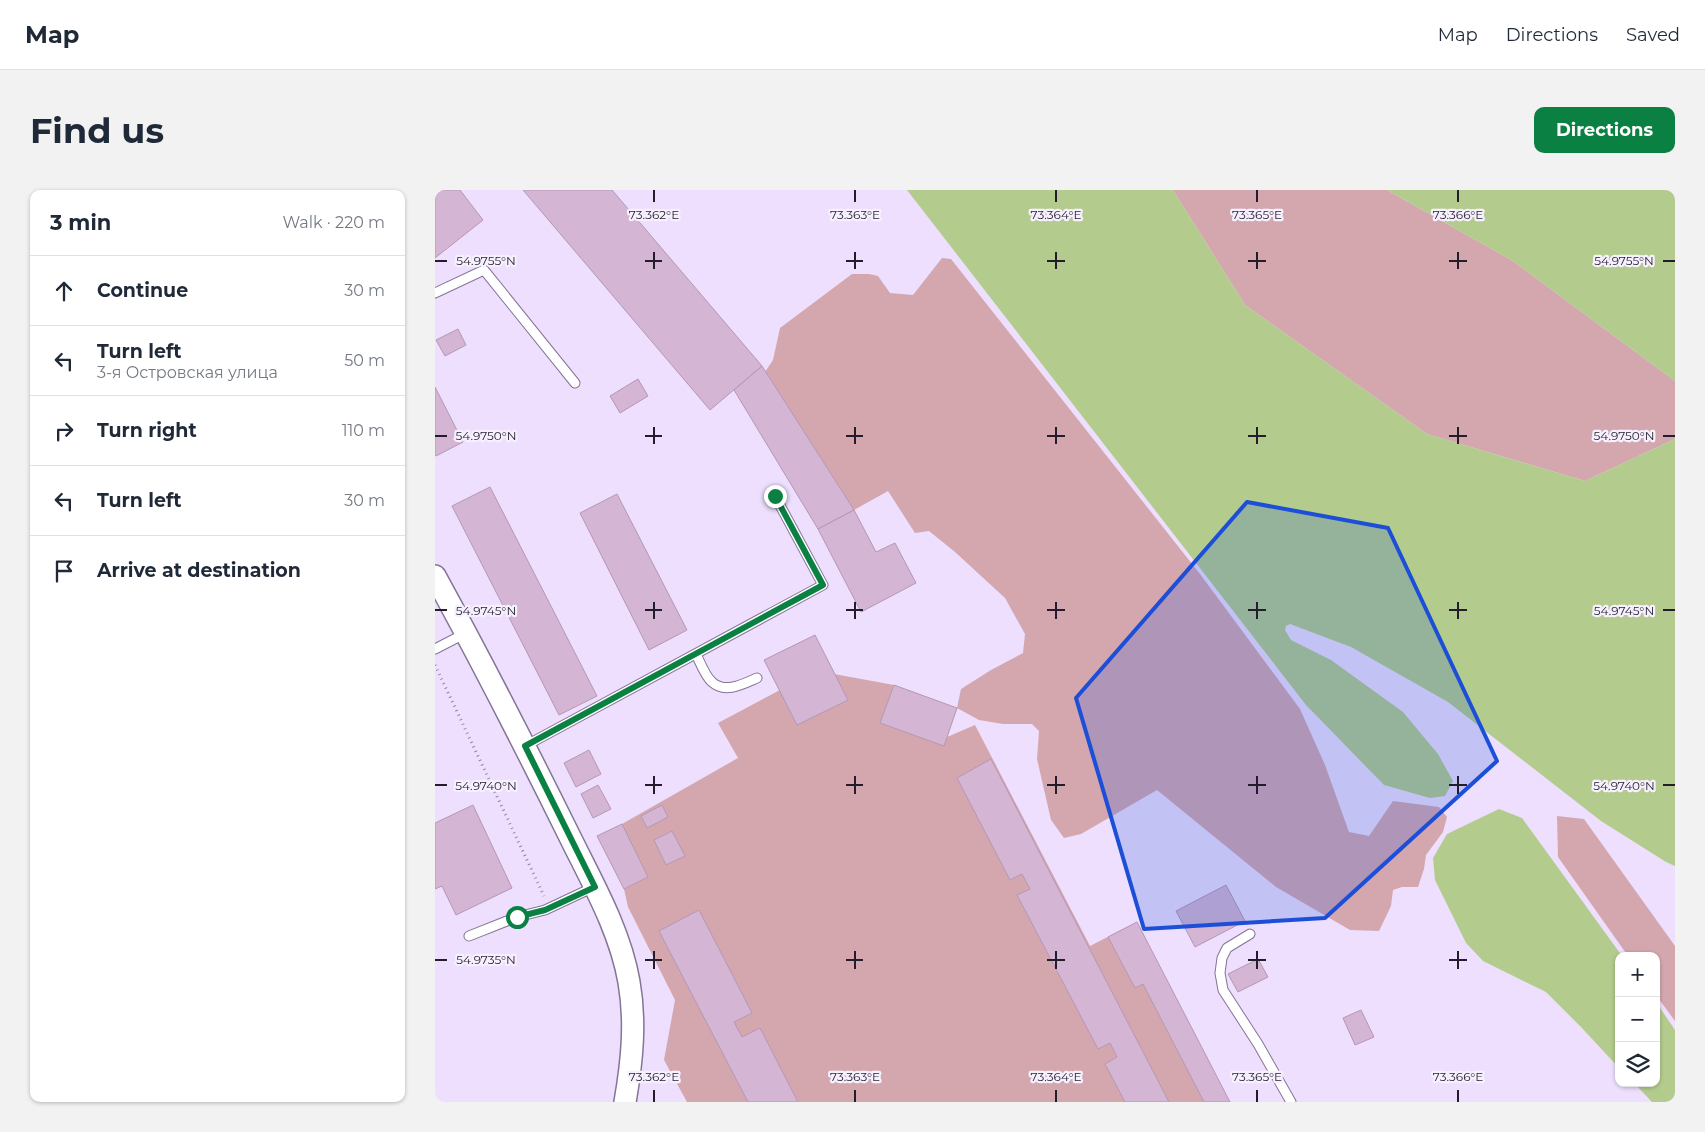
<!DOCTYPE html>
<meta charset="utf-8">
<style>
:root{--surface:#fff;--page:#f2f2f3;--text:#1f2937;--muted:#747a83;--line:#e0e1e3;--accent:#0b8043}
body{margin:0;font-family:Montserrat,sans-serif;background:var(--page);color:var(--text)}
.controls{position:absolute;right:15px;bottom:15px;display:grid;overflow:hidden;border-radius:10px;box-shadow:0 1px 4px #0004}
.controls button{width:45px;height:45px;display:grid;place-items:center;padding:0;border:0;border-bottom:1px solid var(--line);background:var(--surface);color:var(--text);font:25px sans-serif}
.stop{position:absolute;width:15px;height:15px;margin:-11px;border:4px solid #0b8043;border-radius:50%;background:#fff}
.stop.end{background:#0b8043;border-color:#fff;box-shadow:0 1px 5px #0008}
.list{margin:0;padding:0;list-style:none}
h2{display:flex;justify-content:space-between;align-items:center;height:65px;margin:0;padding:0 20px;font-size:21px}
h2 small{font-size:16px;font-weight:400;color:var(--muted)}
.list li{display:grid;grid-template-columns:32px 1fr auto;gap:15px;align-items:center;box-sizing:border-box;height:70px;padding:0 20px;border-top:1px solid var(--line)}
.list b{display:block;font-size:19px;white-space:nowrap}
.list p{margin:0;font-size:16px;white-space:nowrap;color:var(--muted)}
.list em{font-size:16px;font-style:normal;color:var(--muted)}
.icon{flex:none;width:28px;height:28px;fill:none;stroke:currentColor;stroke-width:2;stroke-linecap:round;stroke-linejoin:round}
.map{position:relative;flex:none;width:1240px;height:912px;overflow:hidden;border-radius:10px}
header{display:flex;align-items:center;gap:30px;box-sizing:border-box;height:70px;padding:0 25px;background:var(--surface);border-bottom:1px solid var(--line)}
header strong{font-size:24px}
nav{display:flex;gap:28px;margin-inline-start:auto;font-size:18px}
.intro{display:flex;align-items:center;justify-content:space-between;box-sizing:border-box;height:120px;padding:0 30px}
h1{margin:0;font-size:35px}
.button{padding:12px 22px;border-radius:10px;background:var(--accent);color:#fff;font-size:18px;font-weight:700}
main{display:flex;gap:30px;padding:0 30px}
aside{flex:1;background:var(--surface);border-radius:10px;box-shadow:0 1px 4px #0004}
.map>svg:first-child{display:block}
.green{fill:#d4a7af}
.water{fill:#b3cc8d}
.building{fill:#d4b5d3;stroke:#b597b5}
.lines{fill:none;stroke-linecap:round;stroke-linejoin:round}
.service-casing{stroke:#847496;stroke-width:11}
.tertiary-casing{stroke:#847496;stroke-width:24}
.path{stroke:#91879d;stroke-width:3;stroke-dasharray:1 4;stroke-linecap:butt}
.service{stroke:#fff;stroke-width:9}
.tertiary{stroke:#fff;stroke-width:21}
.route{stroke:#0b8043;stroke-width:6}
.marked{fill:#1d4ed8;fill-opacity:0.2;stroke:#1d4ed8;stroke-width:4;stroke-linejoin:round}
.ticks{fill:none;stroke:#231d2b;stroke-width:2}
.ticks-label{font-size:12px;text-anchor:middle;fill:#231d2b;stroke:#f6f0ff;stroke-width:4.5;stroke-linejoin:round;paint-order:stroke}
</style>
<header>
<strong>Map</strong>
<nav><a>Map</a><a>Directions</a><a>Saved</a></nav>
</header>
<div class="intro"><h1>Find us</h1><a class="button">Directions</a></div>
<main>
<aside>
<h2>3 min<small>Walk · 220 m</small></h2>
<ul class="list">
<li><svg class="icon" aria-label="ahead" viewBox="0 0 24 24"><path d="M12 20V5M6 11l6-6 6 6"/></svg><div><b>Continue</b></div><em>30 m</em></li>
<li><svg class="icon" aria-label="left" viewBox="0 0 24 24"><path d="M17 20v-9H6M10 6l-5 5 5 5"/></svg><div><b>Turn left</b><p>3-я Островская улица</p></div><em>50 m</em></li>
<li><svg class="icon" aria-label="right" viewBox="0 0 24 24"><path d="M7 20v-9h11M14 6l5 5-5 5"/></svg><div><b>Turn right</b></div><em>110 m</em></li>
<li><svg class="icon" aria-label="left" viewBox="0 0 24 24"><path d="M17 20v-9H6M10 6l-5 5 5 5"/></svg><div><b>Turn left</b></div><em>30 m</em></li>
<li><svg class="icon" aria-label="arrive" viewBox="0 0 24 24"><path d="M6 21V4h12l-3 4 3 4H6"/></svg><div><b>Arrive at destination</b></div></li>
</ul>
</aside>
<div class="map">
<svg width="1240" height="912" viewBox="0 0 1240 912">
<rect width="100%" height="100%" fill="#eddffd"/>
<g class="green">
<path d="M 738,0 L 952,0 L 1078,71 L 1240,191 L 1240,249 L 1150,291 L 992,244 L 810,115 Z"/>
<path d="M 507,68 L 516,69 L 765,384 L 865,519 L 890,575 L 914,642 L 934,646 L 958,611 L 1004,617 L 1012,627 L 1008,642 L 991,665 L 989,679 L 983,697 L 967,697 L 958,700 L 956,716 L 944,741 L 915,740 L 841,697 L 722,600 L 646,644 L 629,648 L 616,630 L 602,569 L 604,541 L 597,534 L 568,534 L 544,530 L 522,518 L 526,499 L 556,480 L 588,463 L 590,444 L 570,408 L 520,362 L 494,341 L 480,343 L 453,301 L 419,320 L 330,182 L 338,170 L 345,138 L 417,84 L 434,84 L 443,86 L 455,103 L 478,105 Z"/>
<path d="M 399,484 L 459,495 L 512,547 L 540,535 L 655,756 L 690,738 L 782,912 L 252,912 L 229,870 L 240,810 L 193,717 L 189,699 L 187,634 L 303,568 L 283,533 L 345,500 Z"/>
<path d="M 1122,626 L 1149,629 L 1240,756 L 1240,831 L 1221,805 L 1221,766 L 1193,766 L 1123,667 Z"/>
</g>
<g class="water">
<path d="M 472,0 L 738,0 L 810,115 L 992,244 L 1150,291 L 1240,249 L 1240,676 L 1231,672 L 1166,631 L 1013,512 L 916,457 L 855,434 L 851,436 L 850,440 L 856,450 L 896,470 L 968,522 L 1003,564 L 1018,591 L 1010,606 L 995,608 L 949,595 L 871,515 Z"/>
<path d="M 952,0 L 1240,0 L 1240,191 L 1078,71 Z"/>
<path d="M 1064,619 L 1087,628 L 1187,766 L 1184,766 L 1184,878 L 1146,837 L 1111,802 L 1048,771 L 1031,753 L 1000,690 L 998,668 L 1012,644 Z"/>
<path d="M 1221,812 L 1240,840 L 1240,912 L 1217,912 L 1199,893 L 1221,893 Z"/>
</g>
<g class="building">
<path d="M 0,0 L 25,0 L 48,30 L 0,68 Z"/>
<path d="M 88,0 L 177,0 L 327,176 L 275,220 Z"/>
<path d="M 23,139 L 31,155 L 10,166 L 1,150 Z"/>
<path d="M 327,176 L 419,320 L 383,339 L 299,200 Z"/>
<path d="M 203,189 L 213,206 L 185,223 L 175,206 Z"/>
<path d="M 0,197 L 28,252 L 1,266 L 0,264 Z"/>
<path d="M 55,297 L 162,506 L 124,525 L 17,316 Z"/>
<path d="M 182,304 L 252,440 L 214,460 L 145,323 Z"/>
<path d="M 419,320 L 441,362 L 460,353 L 481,393 L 426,422 L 383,339 Z"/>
<path d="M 380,445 L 413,510 L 362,535 L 329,470 Z"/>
<path d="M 459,495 L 522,518 L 509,556 L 445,533 Z"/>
<path d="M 154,560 L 166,584 L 141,597 L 129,573 Z"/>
<path d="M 556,569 L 734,912 L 690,912 L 670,874 L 682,867 L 675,853 L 663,859 L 582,705 L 595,699 L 587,684 L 575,690 L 522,588 Z"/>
<path d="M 163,595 L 176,619 L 158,628 L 146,604 Z"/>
<path d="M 38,615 L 77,698 L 21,725 L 7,696 L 0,699 L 0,633 Z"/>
<path d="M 227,615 L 233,627 L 212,638 L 206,626 Z"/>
<path d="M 187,634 L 213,687 L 189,699 L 162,646 Z"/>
<path d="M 237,641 L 250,666 L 231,675 L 219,650 Z"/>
<path d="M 791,695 L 810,731 L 760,757 L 741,721 Z"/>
<path d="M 264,720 L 317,823 L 299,832 L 307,847 L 325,838 L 363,912 L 313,912 L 224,741 Z"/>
<path d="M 702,732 L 795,912 L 769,912 L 708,794 L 700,798 L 673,747 Z"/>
<path d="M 823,769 L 833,787 L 803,802 L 793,784 Z"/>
<path d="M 926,820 L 939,847 L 920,855 L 908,828 Z"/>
</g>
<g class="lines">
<g class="service-casing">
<g id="service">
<path d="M 0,103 L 49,80 L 140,193"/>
<path d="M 0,459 L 31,443"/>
<path d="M 261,464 C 265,472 270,486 277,492 C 290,504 308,494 322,488"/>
<path d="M 90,556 L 388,395 L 340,306"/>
<path d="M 815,744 L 792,758 L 787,768 L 785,783 L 788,800 L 823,854 L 856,912"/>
<path d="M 34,746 L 82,727 L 110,720 L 159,697"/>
</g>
</g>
<g class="tertiary-casing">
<path id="tertiary" d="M 0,386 C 47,472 91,558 134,645 C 157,692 185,740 194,792 C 201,832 197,872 190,912"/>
</g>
<path class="path" d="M 0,475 L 109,706"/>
<use href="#service" class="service"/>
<use href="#tertiary" class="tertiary"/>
</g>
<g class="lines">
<path class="route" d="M 82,727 L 110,720 L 160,697 L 90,556 L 388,395 L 340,306"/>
</g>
<path class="marked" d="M 812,312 L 953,338 L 1062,571 L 890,728 L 709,739 L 641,508 Z"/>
<path class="ticks" d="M 219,0 L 219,12M 420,0 L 420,12M 621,0 L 621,12M 822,0 L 822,12M 1023,0 L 1023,12M 219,62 L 219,79M 420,62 L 420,79M 621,62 L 621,79M 822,62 L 822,79M 1023,62 L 1023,79M 0,71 L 12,71M 210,71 L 227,71M 411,71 L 428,71M 612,71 L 630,71M 813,71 L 831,71M 1014,71 L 1032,71M 1228,71 L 1240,71M 219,237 L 219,254M 420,237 L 420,254M 621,237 L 621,254M 822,237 L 822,254M 1023,237 L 1023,254M 0,246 L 12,246M 210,246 L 227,246M 411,246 L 428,246M 612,246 L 630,246M 813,246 L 831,246M 1014,246 L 1032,246M 1228,246 L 1240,246M 219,412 L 219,429M 420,412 L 420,429M 621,412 L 621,429M 822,412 L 822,429M 1023,412 L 1023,429M 0,420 L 12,420M 210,420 L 227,420M 411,420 L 428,420M 612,420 L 630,420M 813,420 L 831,420M 1014,420 L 1032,420M 1228,420 L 1240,420M 219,586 L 219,604M 420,586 L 420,604M 621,586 L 621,604M 822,586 L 822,604M 1023,586 L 1023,604M 0,595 L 12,595M 210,595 L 227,595M 411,595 L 428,595M 612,595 L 630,595M 813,595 L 831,595M 1014,595 L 1032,595M 1228,595 L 1240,595M 219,761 L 219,779M 420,761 L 420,779M 621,761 L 621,779M 822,761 L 822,779M 1023,761 L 1023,779M 0,770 L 12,770M 210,770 L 227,770M 411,770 L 428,770M 612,770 L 630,770M 813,770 L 831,770M 1014,770 L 1032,770M 219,900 L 219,912M 420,900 L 420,912M 621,900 L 621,912M 822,900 L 822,912M 1023,900 L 1023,912"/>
<g class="ticks-label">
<text x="219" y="29">73.362°E</text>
<text x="420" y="29">73.363°E</text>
<text x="621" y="29">73.364°E</text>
<text x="822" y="29">73.365°E</text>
<text x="1023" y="29">73.366°E</text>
<text x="51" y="75">54.9755°N</text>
<text x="1189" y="75">54.9755°N</text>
<text x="51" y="250">54.9750°N</text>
<text x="1189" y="250">54.9750°N</text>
<text x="51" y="425">54.9745°N</text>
<text x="1189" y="425">54.9745°N</text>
<text x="51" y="600">54.9740°N</text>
<text x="1189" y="600">54.9740°N</text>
<text x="51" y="774">54.9735°N</text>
<text x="219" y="891">73.362°E</text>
<text x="420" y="891">73.363°E</text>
<text x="621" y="891">73.364°E</text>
<text x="822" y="891">73.365°E</text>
<text x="1023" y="891">73.366°E</text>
</g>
</svg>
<div class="controls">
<button>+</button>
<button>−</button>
<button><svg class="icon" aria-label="layers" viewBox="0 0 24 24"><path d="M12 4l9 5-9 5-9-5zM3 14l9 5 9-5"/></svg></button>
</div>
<div class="stop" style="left:82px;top:727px"></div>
<div class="stop end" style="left:340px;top:306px"></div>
</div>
</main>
